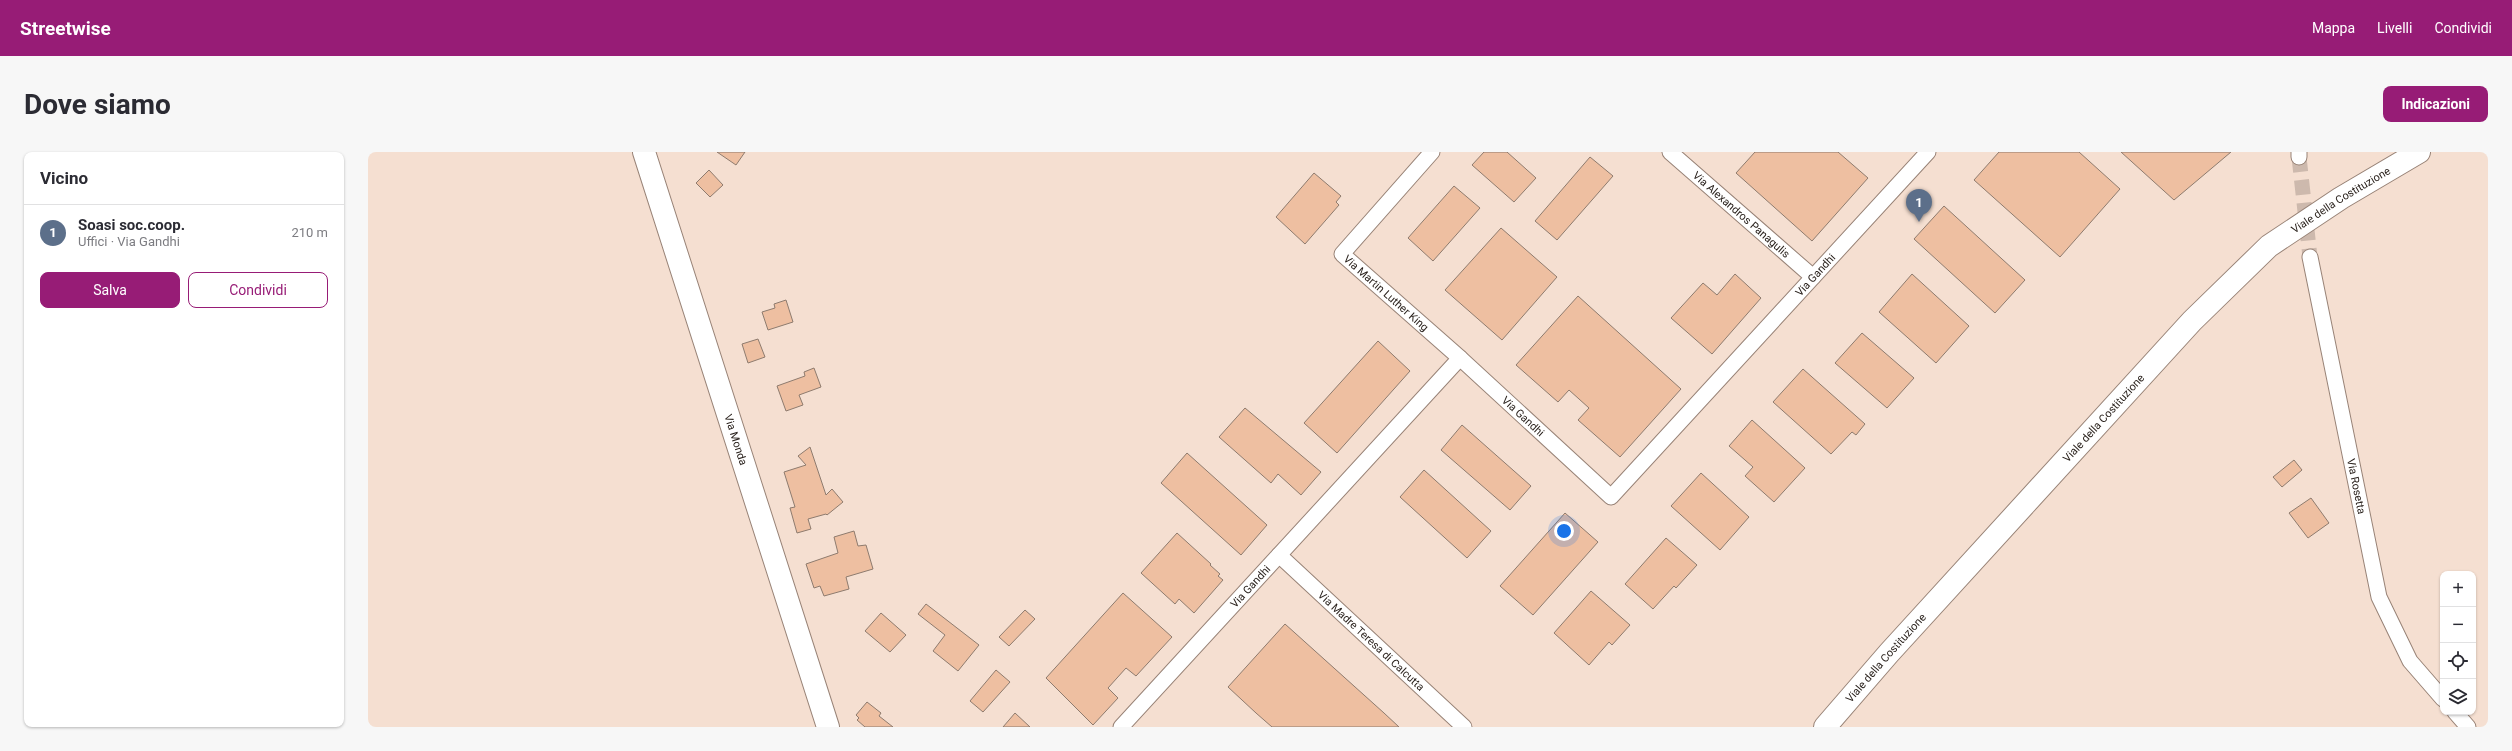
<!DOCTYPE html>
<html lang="it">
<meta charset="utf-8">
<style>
:root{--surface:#fff;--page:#f7f7f7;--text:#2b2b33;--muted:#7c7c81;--line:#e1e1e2;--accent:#971c76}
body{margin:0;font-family:Roboto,sans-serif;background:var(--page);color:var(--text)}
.controls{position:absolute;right:12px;bottom:12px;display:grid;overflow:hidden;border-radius:8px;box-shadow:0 1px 3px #0004}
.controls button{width:36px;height:36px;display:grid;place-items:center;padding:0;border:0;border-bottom:1px solid var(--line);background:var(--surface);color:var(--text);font:20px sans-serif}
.you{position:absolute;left:1196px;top:379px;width:14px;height:14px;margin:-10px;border:3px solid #fff;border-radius:50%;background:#1a73e8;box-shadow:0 0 0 6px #1a73e833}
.badge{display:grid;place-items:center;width:26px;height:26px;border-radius:50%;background:var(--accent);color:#fff;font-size:13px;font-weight:700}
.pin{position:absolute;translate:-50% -33px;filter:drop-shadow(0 1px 2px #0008)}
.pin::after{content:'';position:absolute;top:21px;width:14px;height:12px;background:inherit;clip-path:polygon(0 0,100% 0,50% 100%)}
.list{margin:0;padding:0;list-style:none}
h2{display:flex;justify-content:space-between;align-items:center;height:52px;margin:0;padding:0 16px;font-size:17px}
h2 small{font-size:13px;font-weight:400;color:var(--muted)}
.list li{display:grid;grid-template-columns:26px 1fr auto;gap:12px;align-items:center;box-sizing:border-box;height:56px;padding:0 16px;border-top:1px solid var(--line)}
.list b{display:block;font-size:15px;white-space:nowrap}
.list p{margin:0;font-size:13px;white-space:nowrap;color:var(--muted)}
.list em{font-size:13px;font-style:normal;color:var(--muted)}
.actions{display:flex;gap:8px;padding:12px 16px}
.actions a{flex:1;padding:9px 0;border:1px solid var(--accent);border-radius:8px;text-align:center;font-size:14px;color:var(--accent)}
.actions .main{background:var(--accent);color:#fff}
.icon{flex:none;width:22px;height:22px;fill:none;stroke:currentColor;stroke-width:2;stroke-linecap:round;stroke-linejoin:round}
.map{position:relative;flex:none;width:2120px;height:575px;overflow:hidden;border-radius:8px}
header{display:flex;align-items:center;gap:24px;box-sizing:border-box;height:56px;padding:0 20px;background:var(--accent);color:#fff}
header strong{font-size:19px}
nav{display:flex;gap:22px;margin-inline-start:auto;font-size:14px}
.intro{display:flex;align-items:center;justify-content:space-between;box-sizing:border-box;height:96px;padding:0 24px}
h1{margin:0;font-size:28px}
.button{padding:10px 18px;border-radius:8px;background:var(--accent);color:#fff;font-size:14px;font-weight:700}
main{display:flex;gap:24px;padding:0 24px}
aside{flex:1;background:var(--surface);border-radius:8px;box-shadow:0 1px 3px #0004}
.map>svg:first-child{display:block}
.building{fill:#eebfa1;stroke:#8e7b6e}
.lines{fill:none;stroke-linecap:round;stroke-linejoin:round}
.minor-tunnel{stroke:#cdb9ad;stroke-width:15;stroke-dasharray:15 8;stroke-linecap:butt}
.minor-casing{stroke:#988377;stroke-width:17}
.secondary-casing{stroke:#988377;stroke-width:24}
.primary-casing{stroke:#988377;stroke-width:24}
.minor{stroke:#fff;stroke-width:15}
.secondary{stroke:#fff;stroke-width:22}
.primary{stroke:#fff;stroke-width:22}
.labels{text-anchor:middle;stroke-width:3;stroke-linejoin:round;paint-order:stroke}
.street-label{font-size:11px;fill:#2b231e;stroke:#fff}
</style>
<header>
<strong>Streetwise</strong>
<nav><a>Mappa</a><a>Livelli</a><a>Condividi</a></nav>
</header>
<div class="intro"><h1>Dove siamo</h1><a class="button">Indicazioni</a></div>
<main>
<aside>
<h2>Vicino<small></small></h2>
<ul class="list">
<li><span class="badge" style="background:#5c6f8a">1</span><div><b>Soasi soc.coop.</b><p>Uffici · Via Gandhi</p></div><em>210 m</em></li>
</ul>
<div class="actions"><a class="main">Salva</a><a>Condividi</a></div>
</aside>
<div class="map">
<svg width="2120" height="575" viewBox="0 0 2120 575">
<rect width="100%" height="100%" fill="#f5dfd1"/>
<g class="building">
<path d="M 349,0 L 377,0 L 368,13 Z"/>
<path d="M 1116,0 L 1139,0 L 1168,26 L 1146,50 L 1104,13 Z"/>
<path d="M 1387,0 L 1470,0 L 1500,26 L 1444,89 L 1368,21 Z"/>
<path d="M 1631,0 L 1711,0 L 1752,37 L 1692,105 L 1606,28 Z"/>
<path d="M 1753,0 L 1863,0 L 1806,48 Z"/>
<path d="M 1222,5 L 1245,24 L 1189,88 L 1167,69 Z"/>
<path d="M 341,18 L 355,33 L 342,45 L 328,31 Z"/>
<path d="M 946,21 L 973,44 L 968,50 L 971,53 L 937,92 L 908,65 Z"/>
<path d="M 1086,34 L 1112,56 L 1065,109 L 1040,86 Z"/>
<path d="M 1576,54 L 1657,128 L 1627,161 L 1546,87 Z"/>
<path d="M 1133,76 L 1189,125 L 1134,188 L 1077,138 Z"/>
<path d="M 1367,122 L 1393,146 L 1344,202 L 1303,166 L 1335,131 L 1349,143 Z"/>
<path d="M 1544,122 L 1601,174 L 1568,211 L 1511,160 Z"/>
<path d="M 1210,144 L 1313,237 L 1252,305 L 1210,268 L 1221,256 L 1201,238 L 1190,250 L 1148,213 Z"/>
<path d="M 418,148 L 425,170 L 400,178 L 394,160 L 407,156 L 406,152 Z"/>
<path d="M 1494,181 L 1546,226 L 1519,256 L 1467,211 Z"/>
<path d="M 390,187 L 397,205 L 380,211 L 374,192 Z"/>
<path d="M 1010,189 L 1042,219 L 969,301 L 936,271 Z"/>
<path d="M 446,216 L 453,235 L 431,243 L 435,253 L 418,259 L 409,234 L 437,224 L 436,220 Z"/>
<path d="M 1435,217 L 1497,272 L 1488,283 L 1484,280 L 1463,302 L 1405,250 Z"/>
<path d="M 877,256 L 953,320 L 933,343 L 910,322 L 903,331 L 851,285 Z"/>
<path d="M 1384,268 L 1437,316 L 1406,350 L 1377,324 L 1385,315 L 1361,294 Z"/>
<path d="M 1094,273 L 1163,334 L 1142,358 L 1073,298 Z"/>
<path d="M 442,295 L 458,343 L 464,337 L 475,350 L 459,363 L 458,362 L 440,367 L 443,377 L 429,381 L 422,356 L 427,355 L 416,320 L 438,313 L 430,304 Z"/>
<path d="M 819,301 L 899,373 L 873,403 L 793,331 Z"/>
<path d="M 1926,308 L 1934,318 L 1914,335 L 1905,325 Z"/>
<path d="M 1056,318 L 1123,379 L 1099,406 L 1032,345 Z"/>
<path d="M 1333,321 L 1381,365 L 1352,398 L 1303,354 Z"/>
<path d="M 1943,346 L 1961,371 L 1940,386 L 1921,361 Z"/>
<path d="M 1197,361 L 1230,390 L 1165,463 L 1132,434 Z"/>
<path d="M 486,379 L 490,394 L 498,393 L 505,417 L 478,425 L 481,437 L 456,444 L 452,434 L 446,436 L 438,412 L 470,401 L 466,385 Z"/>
<path d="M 809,381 L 843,412 L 842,413 L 852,422 L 850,424 L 855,428 L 826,461 L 811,447 L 807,452 L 773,421 Z"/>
<path d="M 1298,386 L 1329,413 L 1308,436 L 1306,434 L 1285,457 L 1257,432 Z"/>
<path d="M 1223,439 L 1262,473 L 1244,493 L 1241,490 L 1221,513 L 1186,481 Z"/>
<path d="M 755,441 L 804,485 L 768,524 L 758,516 L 740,536 L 750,546 L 725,573 L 678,526 Z"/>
<path d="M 558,452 L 611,493 L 590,519 L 565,499 L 577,483 L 550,462 Z"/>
<path d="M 657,458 L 667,467 L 641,494 L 631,485 Z"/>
<path d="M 513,461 L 538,483 L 522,500 L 497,479 Z"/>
<path d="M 917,472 L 1016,561 L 1031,575 L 904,575 L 888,561 L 860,535 Z"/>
<path d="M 628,518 L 642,530 L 615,560 L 602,549 Z"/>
<path d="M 499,550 L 513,561 L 511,564 L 525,575 L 497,575 L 489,568 L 491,566 L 488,563 Z"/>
<path d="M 647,561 L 662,575 L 635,575 Z"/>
</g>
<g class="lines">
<path class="minor-tunnel" d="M 1931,5 L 1942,105"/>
<g class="minor-casing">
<g id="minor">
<path id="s1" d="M 1064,0 L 974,102 L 1092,206"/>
<path id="s2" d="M 1302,0 L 1445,125"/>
<path d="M 1931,5 L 1931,0"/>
<path id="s3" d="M 1942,105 L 2011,445 L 2042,509 L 2075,547"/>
<path id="s4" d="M 911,403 L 1096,575"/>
<path d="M 2087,560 L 2100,575"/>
<path id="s5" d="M 753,575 L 1092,206 L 1243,345 L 1560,0"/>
</g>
</g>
<g class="secondary-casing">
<g id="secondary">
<path id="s6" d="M 276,0 L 460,575"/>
</g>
</g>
<g class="primary-casing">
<g id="primary">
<path id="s7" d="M 1457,575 L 1521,501 L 1824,169 L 1901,94 L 1973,46 L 2051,0"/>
</g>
</g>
<use href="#minor" class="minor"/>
<use href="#secondary" class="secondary"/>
<use href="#primary" class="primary"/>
</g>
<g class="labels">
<g class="street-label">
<text dy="4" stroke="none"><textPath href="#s7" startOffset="740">Viale della Costituzione</textPath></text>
<text dy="4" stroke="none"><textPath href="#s2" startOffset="95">Via Alexandros Panagulis</textPath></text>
<text dy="4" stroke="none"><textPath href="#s5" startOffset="1008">Via Gandhi</textPath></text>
<text dy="4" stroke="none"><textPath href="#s1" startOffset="195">Via Martin Luther King</textPath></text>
<text dy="4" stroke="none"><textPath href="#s5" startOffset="587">Via Gandhi</textPath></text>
<text dy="4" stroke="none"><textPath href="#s7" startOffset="416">Viale della Costituzione</textPath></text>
<text dy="4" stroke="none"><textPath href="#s6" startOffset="302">Via Monda</textPath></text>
<text dy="4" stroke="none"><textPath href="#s3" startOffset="234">Via Rosetta</textPath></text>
<text dy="4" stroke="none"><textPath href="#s5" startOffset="191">Via Gandhi</textPath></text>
<text dy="4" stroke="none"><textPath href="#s4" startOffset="126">Via Madre Teresa di Calcutta</textPath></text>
<text dy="4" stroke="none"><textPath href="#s7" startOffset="92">Viale della Costituzione</textPath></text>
</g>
</g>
</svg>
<div class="controls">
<button>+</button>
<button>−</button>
<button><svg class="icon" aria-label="locate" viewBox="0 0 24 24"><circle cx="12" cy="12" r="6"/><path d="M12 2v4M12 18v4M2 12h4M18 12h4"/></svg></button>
<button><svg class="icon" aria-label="layers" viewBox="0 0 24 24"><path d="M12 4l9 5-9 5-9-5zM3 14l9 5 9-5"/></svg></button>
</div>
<div class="you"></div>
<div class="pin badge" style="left:1551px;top:70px;background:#5c6f8a">1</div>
</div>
</main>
